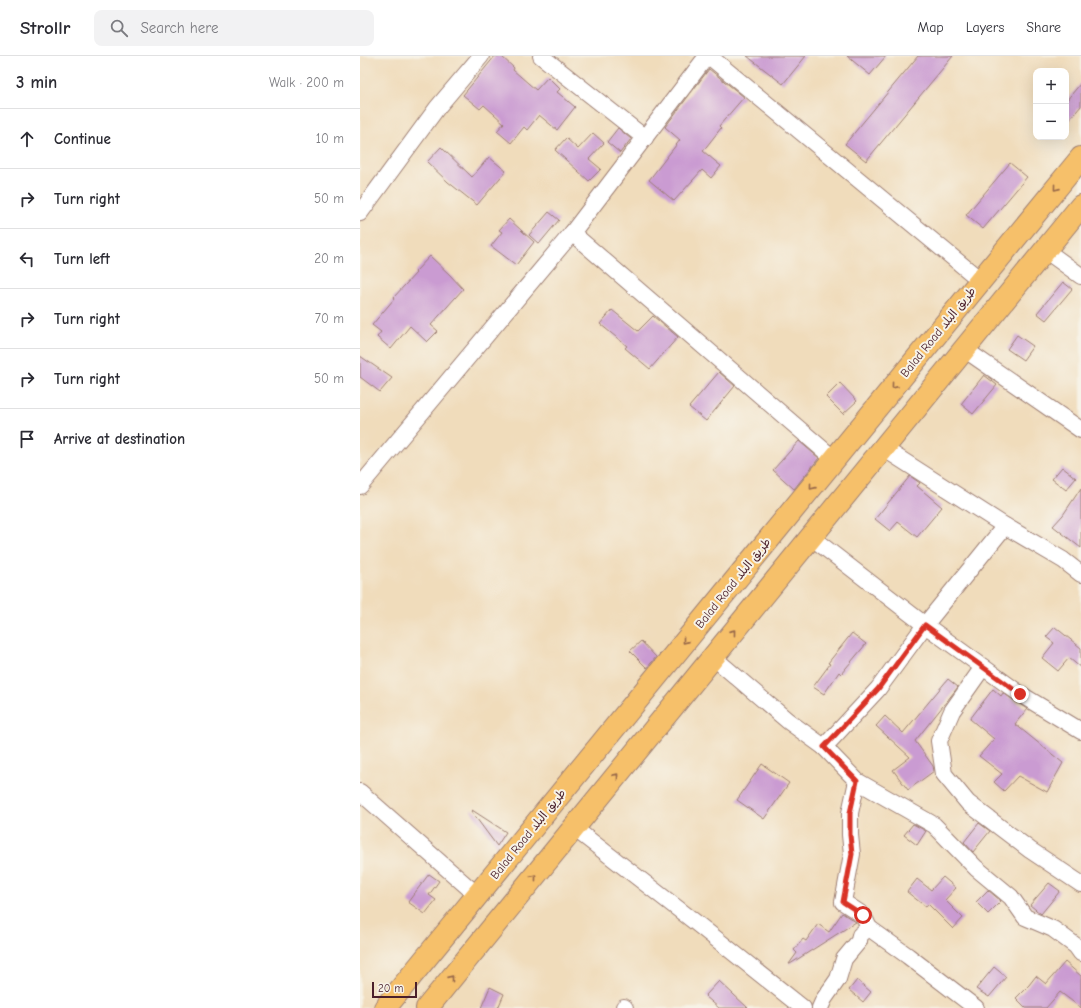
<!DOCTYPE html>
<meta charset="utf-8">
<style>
:root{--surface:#fff;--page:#f2f2f3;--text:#2b2b33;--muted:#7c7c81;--line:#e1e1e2}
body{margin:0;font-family:"Comic Neue","Playpen Sans Arabic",sans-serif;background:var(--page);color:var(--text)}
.controls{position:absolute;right:12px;top:12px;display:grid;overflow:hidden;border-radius:8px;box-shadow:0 4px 16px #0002}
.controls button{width:36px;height:36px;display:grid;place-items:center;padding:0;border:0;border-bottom:1px solid var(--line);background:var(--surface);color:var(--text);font:20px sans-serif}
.scale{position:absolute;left:12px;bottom:10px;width:45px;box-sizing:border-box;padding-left:4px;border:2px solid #4a1f2b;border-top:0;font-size:11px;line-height:14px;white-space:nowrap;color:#4a1f2b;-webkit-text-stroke:3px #f7f3e8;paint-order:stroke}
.stop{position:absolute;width:12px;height:12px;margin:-9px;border:3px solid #d93025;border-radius:50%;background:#fff}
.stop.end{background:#d93025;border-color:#fff;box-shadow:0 1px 4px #0008}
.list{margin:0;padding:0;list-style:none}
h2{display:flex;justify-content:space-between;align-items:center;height:52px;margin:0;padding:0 16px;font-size:17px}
h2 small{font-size:13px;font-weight:400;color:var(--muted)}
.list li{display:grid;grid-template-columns:26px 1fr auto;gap:12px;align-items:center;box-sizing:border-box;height:60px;padding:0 16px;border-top:1px solid var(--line)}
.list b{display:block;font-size:15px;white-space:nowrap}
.list em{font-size:13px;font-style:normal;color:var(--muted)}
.icon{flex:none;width:22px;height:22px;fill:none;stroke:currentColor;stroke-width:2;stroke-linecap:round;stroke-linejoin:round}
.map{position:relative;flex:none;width:721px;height:952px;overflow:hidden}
header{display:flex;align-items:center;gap:24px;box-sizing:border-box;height:56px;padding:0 20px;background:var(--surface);border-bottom:1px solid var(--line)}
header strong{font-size:19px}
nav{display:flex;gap:22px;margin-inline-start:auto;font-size:14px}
.search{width:280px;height:36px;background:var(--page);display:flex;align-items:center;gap:10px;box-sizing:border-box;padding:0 14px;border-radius:8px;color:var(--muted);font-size:15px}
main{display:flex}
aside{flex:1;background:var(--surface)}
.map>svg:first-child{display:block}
.building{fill:#ca9bd2}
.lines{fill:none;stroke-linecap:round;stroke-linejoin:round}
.minor-casing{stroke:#9d7e73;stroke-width:18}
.trunk-casing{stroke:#9d7e73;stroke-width:24}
.minor{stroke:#fff;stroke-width:16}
.trunk{stroke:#f6c06b;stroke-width:22}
.oneway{stroke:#976748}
.route{stroke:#d93025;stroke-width:5}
.labels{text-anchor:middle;stroke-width:4;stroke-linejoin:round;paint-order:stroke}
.street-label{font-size:12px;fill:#4a1f2b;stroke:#f7f3e8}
</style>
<header>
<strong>Strollr</strong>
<div class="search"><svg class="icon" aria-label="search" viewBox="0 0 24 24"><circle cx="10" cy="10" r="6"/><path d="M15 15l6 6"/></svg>Search here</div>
<nav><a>Map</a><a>Layers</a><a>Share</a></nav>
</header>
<main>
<aside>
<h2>3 min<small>Walk · 200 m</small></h2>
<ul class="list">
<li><svg class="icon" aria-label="ahead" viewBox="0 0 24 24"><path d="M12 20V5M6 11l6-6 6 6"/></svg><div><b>Continue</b></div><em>10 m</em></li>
<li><svg class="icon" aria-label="right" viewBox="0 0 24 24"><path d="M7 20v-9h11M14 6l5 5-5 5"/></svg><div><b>Turn right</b></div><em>50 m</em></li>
<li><svg class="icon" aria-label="left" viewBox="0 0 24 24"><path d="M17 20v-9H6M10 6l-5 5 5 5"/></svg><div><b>Turn left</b></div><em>20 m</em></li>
<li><svg class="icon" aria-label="right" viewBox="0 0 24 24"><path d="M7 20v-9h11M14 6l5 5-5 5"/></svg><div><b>Turn right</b></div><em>70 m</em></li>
<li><svg class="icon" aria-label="right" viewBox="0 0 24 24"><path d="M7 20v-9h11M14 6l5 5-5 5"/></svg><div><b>Turn right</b></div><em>50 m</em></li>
<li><svg class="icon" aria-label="arrive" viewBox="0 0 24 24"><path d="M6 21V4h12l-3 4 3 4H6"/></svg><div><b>Arrive at destination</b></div></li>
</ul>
</aside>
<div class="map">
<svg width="721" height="952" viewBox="0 0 721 952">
<rect width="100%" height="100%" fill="#f7f3e8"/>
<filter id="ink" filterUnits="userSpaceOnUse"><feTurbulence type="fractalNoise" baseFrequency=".025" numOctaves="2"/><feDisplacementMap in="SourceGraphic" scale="8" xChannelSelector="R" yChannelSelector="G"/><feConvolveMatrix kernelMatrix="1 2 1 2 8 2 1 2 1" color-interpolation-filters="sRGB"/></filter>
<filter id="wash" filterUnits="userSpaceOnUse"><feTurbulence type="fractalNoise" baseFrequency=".012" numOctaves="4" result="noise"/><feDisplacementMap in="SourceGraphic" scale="16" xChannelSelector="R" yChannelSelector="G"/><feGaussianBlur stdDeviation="0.9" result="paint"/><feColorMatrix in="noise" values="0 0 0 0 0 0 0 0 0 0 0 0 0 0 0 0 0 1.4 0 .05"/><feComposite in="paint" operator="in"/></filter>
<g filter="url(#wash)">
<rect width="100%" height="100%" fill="#f0dcbb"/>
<g id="blocks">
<g class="building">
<path d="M 135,0 L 141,0 L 154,12 L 153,14 L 176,34 L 188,21 L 200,33 L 197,36 L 215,51 L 197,74 L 179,59 L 167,74 L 164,71 L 151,87 L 137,75 L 144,67 L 124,49 L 120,53 L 103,39 Z"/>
<path d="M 387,0 L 446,0 L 423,28 Z"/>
<path d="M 487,0 L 526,0 L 510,19 Z"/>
<path d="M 558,0 L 593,0 L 506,105 L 485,88 Z"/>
<path d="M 349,13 L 384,41 L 359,70 L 361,72 L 343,95 L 361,110 L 351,122 L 342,114 L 314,145 L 289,124 L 320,84 L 305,71 Z"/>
<path d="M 721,27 L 721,50 L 706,68 L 706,45 Z"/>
<path d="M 258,72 L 271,83 L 260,97 L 247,86 Z"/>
<path d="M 233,77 L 244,87 L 229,103 L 241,113 L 229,125 L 195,94 L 206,82 L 218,93 Z"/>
<path d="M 81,91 L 112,121 L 129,101 L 146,115 L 117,149 L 88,126 L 67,106 Z"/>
<path d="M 650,107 L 667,121 L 623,173 L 606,159 Z"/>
<path d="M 189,156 L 199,164 L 179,188 L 169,179 Z"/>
<path d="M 149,163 L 174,186 L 156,209 L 131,190 L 142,176 L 139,174 Z"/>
<path d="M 70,200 L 90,219 L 103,233 L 71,269 L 78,275 L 67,286 L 50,270 L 31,293 L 17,281 L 21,276 L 12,269 L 34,243 L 33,242 L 56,217 L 55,216 Z"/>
<path d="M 703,226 L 712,233 L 686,264 L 677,257 Z"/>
<path d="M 252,254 L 278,275 L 293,260 L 318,281 L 290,313 L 265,292 L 267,290 L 240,268 Z"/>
<path d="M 657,279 L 673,290 L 663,304 L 647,293 Z"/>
<path d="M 0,300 L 32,322 L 20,336 L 0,321 Z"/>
<path d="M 359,316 L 375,330 L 346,365 L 329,351 Z"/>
<path d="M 624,319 L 637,329 L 613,358 L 601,348 Z"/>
<path d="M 480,327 L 497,345 L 483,358 L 466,341 Z"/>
<path d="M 439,385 L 459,402 L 434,433 L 413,414 Z"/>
<path d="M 702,411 L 716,422 L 706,434 L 692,423 Z"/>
<path d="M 550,420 L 560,427 L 557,430 L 582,451 L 557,481 L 538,466 L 530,475 L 515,463 Z"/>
<path d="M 721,432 L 721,492 L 693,470 L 703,459 Z"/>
<path d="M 695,571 L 721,592 L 721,612 L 709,602 L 698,615 L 682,602 L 694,587 L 686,581 Z"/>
<path d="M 492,577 L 506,588 L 481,618 L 479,616 L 464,638 L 453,631 L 470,608 L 468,607 Z"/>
<path d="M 281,585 L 296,601 L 287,612 L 270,595 Z"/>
<path d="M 588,623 L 598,631 L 587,645 L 555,685 L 573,710 L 574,715 L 548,734 L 533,714 L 550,701 L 516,670 L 525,660 L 543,677 Z"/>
<path d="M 633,633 L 641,640 L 643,637 L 667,653 L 655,668 L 703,707 L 687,736 L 658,720 L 644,735 L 634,726 L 642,718 L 619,700 L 634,683 L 610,663 Z"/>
<path d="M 402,708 L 429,727 L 404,763 L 377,744 Z"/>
<path d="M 112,754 L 146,776 L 137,790 L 111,755 Z"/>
<path d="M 619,767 L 630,775 L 613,796 L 604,786 Z"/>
<path d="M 553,768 L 566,775 L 557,789 L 544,779 Z"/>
<path d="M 69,818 L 79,825 L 69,839 L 76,844 L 65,858 L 48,846 Z"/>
<path d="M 583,821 L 596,832 L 585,844 L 603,862 L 593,873 L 568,848 L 566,851 L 547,836 L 557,823 L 571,834 Z"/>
<path d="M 689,827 L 700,835 L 681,858 L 670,849 Z"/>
<path d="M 628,834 L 641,845 L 628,858 L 616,846 Z"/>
<path d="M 482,857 L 496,866 L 430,908 L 429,908 L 437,897 L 434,894 L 443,883 L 446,885 L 458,868 L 469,876 Z"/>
<path d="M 705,906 L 721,920 L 721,952 L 700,936 L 686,952 L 666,952 L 656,942 L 669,929 L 676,920 L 686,928 Z"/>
<path d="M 634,911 L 646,921 L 629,941 L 616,933 Z"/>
<path d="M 497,924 L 511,936 L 503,946 L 489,934 Z"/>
<path d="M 359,925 L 388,952 L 359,952 L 345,940 Z"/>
<path d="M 130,931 L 144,938 L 138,952 L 121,952 Z"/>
</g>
</g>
</g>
<g filter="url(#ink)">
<use href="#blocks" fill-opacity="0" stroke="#9d7e73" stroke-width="1"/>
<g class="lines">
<g class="minor-casing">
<g id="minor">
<path d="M 181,0 L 285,82"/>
<path d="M 347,0 L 212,177 L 474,403"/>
<path d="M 349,0 L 620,224"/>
<path d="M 0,157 L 77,52 L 121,0"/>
<path d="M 685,194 L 721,220"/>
<path d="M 604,293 L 721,374"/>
<path d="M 523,392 L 645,470 L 703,504 L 721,518"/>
<path d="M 0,430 L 212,177"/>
<path d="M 451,481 L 565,569 L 623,611 L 660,638 L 721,675"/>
<path d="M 353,601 L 428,665 L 464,691 L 518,633 L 565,569 L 645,470"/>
<path d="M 623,611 L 592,655 L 579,685 L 584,718 L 608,747 L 670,794 L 721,828"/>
<path d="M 464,691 L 497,725 L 574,769 L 616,812 L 651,841 L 665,861 L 693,873 L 716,890 L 721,897"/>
<path d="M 0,736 L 117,839"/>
<path d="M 214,772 L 335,866 L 443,952"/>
<path d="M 509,872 L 548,900 L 616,952"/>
<path d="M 264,951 L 265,952"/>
<path d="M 460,952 L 464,943 L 478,923 L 484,903 L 499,885 L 500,879 L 509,872 L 503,859 L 483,846 L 492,798 L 490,779 L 490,757 L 497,725"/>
</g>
</g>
<g class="trunk-casing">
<g id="trunk">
<path d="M 25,952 L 721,102"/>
<path d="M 67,952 L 721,150"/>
</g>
</g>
<use href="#minor" class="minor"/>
<use href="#trunk" class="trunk"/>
</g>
<defs><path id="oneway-chevron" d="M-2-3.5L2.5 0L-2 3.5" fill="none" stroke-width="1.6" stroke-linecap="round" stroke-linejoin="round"/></defs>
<g class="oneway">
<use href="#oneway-chevron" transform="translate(696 132) rotate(129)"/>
<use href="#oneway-chevron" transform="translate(534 330) rotate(129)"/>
<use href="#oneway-chevron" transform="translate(452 431) rotate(129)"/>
<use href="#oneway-chevron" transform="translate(373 576) rotate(-51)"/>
<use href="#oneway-chevron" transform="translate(325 585) rotate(129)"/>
<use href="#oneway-chevron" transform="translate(256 720) rotate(-51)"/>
<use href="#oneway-chevron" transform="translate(174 821) rotate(-51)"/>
<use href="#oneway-chevron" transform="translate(91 922) rotate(-51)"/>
</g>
</g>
<g class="lines" filter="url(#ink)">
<path class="route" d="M 503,859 L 483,846 L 492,798 L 490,779 L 490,757 L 497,725 L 464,691 L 518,633 L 565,569 L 660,638"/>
</g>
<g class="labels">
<g class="street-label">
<text transform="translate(578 276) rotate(-51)" y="4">Balad Road طريق البلد</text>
<text transform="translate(373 527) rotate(-51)" y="4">Balad Road طريق البلد</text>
<text transform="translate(168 778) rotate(-51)" y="4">Balad Road طريق البلد</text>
</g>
</g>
</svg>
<div class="controls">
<button>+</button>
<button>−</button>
</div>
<div class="scale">20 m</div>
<div class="stop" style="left:503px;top:859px"></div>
<div class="stop end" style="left:660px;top:638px"></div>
</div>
</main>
